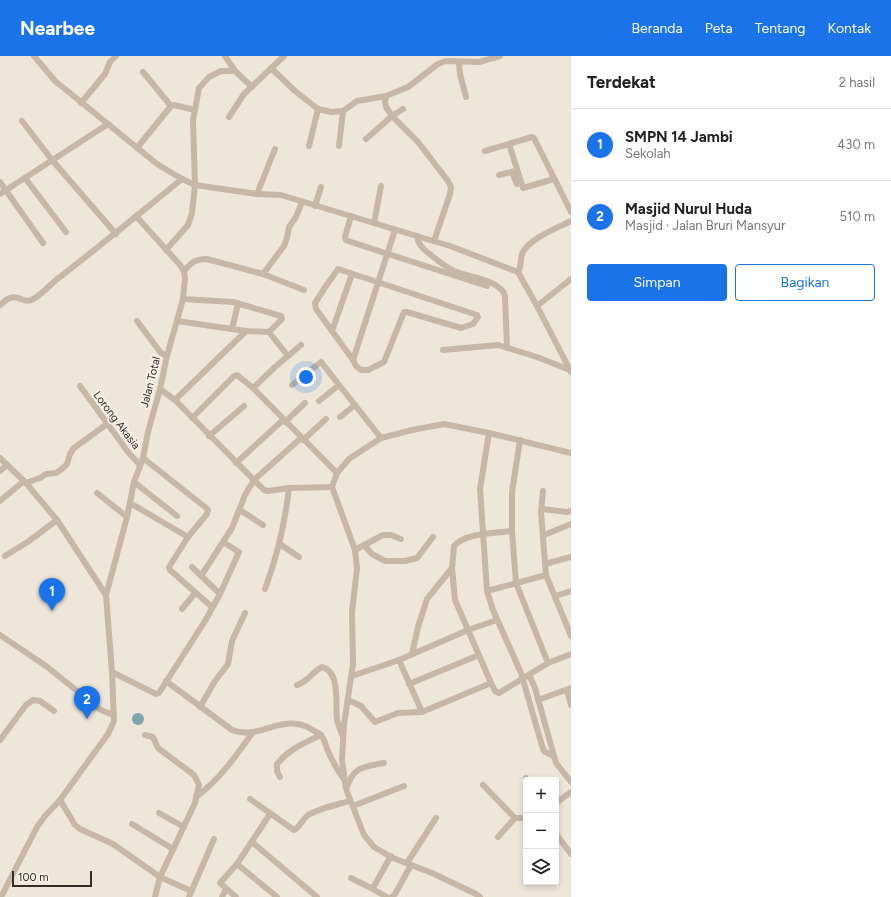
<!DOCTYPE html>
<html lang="id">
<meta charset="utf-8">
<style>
:root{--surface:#fff;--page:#f6f6f6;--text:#222;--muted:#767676;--line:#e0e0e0;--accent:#1a73e8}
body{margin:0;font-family:Figtree,sans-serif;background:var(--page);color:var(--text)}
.controls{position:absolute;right:12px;bottom:12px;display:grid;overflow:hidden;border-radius:4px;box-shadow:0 2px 6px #0003}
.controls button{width:36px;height:36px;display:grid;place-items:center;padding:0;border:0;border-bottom:1px solid var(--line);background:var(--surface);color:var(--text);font:20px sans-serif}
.scale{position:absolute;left:12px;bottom:10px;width:80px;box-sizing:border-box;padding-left:4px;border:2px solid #332c27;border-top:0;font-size:11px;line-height:14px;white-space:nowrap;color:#332c27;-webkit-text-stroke:3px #f7f0e6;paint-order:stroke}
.you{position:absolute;left:306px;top:321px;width:14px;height:14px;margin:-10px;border:3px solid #fff;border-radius:50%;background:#1a73e8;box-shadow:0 0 0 6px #1a73e833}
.badge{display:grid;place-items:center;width:26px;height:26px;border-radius:50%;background:var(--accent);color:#fff;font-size:13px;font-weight:700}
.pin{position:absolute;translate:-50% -33px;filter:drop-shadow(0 1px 2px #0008)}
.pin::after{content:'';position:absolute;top:21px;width:14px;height:12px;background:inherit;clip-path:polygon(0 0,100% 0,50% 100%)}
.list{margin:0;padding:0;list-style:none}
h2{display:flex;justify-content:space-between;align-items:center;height:52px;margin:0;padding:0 16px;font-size:17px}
h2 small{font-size:13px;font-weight:400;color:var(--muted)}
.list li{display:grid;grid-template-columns:26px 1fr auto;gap:12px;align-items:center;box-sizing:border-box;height:72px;padding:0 16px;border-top:1px solid var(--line)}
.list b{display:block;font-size:15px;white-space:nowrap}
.list p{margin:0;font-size:13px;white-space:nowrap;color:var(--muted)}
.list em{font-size:13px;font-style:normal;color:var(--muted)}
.actions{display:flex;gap:8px;padding:12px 16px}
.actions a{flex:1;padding:9px 0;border:1px solid var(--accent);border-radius:4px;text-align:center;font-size:14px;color:var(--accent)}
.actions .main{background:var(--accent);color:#fff}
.icon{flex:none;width:22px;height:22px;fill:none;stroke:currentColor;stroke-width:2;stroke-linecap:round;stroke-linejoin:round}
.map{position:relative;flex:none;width:571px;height:841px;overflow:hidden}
header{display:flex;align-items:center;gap:24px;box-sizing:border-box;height:56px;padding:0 20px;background:var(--accent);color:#fff}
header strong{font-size:19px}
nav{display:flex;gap:22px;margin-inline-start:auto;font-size:14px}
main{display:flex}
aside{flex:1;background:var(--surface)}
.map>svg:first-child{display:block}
.water{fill:#7ca6aa}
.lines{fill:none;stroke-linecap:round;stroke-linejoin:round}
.minor{stroke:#c6b7a7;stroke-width:6}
.labels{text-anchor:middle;stroke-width:4;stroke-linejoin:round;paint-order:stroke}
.street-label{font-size:11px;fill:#332c27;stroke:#f7f0e6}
</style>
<header>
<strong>Nearbee</strong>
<nav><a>Beranda</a><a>Peta</a><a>Tentang</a><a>Kontak</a></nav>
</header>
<main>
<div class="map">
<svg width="571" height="841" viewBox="0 0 571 841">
<rect width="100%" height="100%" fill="#efe6da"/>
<circle class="water" cx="138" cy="663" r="6"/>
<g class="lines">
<g class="minor">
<path d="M 34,0 L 56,26 L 65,33 L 157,108 L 182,123 L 195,129 L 257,138 L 281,139 L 450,190 L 518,216 L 537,250 L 571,316"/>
<path d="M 225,0 L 235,15"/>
<path d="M 459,6 L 460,18 L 466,41"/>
<path d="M 271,12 L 295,35 L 318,53 L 331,56 L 343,55 L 357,45 L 386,40 L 408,31 L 438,8 L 446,5 L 479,6 L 500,0"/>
<path d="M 143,16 L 171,50"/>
<path d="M 386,40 L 385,46 L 386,51 L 392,60 L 418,86 L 448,125 L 451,131 L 450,138 L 434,185"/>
<path d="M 81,47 L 105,18 L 110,6 L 116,0"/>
<path d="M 229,61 L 244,38 L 284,0"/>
<path d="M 22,65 L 52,104 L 116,178"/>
<path d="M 366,83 L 392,60 L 403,53"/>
<path d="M 509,88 L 523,132 L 554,123"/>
<path d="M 309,90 L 318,53"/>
<path d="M 339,90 L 343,55"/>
<path d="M 137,92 L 171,50 L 174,49 L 195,54"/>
<path d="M 485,95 L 532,81 L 534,82 L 571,156"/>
<path d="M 512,116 L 517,128"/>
<path d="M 499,119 L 515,115"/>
<path d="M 25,122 L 66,176"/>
<path d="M 0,126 L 43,187"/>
<path d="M 0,138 L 108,68"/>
<path d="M 257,138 L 275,93"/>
<path d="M 315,150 L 321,131"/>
<path d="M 351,160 L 345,181 L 346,184 L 348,185 L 487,230"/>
<path d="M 374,167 L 381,130"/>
<path d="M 417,180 C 418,189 424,194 431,199 C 438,205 446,211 454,215 C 468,221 501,224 505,240 L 507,292"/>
<path d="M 166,194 L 188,169 L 192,157 L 195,129 L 193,64 L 199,32 L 209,21 L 221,15 L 235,15 L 252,31"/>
<path d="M 338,213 L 477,259 L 478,261 L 473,268 L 461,272 L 407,256 L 404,256 L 384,306 L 368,314 L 361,314 L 356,310 L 353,304 L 316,253 L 315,247 L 326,230 Z"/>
<path d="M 184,215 C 192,206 195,203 207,203 L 263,218 L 304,234"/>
<path d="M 518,216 C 522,210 520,204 522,198 C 528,183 557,172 571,165"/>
<path d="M 263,218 L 284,190 L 287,182 L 289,171 L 296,161 L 302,146"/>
<path d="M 0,249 C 3,247 6,243 10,242 C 20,238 24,250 35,242 C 43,237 49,230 56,224 C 99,191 140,157 182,123"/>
<path d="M 537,250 L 571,223"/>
<path d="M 137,265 L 161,297 L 167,300"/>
<path d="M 177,265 L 246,275 L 269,276 L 282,263 L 281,260 L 233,246 L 183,243"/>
<path d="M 232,273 L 238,248"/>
<path d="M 332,275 L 352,218"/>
<path d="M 269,276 L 288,300"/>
<path d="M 443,294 L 498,289 L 537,301 L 570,314"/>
<path d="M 353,304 L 395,174"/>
<path d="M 292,329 L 321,306 L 381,382"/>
<path d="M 80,330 L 128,396 L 140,409"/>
<path d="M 253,332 L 275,311 L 301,289"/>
<path d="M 160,333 L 175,344 L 264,434 L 268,435 L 289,432 L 332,431"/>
<path d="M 175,344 L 246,275"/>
<path d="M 319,345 L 339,329"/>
<path d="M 340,361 L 355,349"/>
<path d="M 192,362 L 234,320 L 237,319 L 253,332 L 337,417"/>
<path d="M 285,366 L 305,347"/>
<path d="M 489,377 L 480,433 L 487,535 L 493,554 L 521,617 L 543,693 L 545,696 L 554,700"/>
<path d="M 209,380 L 244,350"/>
<path d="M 303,384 L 326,363"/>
<path d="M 520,384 L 512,436 L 512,475 L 516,527 L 548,607"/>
<path d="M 0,402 L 26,427 L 57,464 L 106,539 L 112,616 L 114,665 L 108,678 L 60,744 L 45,760 L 37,771 L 1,841"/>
<path d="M 143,402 L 205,451 L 208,454 L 207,458 L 188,481 L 169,511 L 170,514 L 212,551"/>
<path d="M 236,407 L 283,364"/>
<path d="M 0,415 L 7,409"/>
<path d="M 134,426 L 177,460"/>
<path d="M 26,427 L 40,422 L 46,418 L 56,417 L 63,412 L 67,408 L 70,398 L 74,392 L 107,368"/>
<path d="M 543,435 L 541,456 L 546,519 L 571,580"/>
<path d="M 97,437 L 127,461"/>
<path d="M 0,445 L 24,425"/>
<path d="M 130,447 L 188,481"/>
<path d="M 542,453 L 567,456 L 571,455"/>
<path d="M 240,454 L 263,469"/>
<path d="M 512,475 C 495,477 465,477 454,490 L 452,512 L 455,544 L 491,627 L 495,635 L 499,637 L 548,607 L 571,598"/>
<path d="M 544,479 L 571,468"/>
<path d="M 280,488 L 299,501"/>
<path d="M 364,489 L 372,498 L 385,505 L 405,505 L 417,502 L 433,481"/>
<path d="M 355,494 L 383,479 L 391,479 L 401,483"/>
<path d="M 5,500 L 29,485 L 57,464"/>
<path d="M 545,508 L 571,501"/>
<path d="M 192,511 L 220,538"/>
<path d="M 201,520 L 232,472 L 245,439 L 254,424 L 301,382"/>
<path d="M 265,533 C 277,501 285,467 289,432"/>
<path d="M 487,535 L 546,519"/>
<path d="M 106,539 L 127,461 L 134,426 L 143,402 L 148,376 L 160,333 L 167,300 L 183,243 L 185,222 L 184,215 L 180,209 L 136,160"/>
<path d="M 555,540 L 571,535"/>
<path d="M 182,553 L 195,537"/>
<path d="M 0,579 L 46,610 L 101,654 L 113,659"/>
<path d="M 412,598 L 418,571 L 427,543 L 452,512"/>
<path d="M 399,604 L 422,656"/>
<path d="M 112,616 L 156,638 L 159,637 L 205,565 L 220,538 L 239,496 L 223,486"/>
<path d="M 529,619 L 535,632 L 556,707 L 571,726"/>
<path d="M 352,620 L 399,604 L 468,574 L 497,564"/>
<path d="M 166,625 L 232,674 C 259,685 283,656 311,673 C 314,675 319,677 321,679 C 324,683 326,689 327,693 C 332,704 336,713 344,723"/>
<path d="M 409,628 L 479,599"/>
<path d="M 297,629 C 308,626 312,616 322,611 C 341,616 335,648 337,664 C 338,669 341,674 342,679"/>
<path d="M 567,634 L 571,649"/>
<path d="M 348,644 L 361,650 L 375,666 L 398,657 L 422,656 L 491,627"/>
<path d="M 538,644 L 571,632"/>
<path d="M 200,651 L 215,625 L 228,608 L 232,585 L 245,557"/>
<path d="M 145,679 L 153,681 L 158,692 L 194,719 L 199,729 L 195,747 L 160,821 L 191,835"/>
<path d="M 0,684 L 26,649 L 33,644 L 40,645 L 54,655"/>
<path d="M 280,721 L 277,715 L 277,708 C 289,693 304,687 321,679"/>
<path d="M 526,722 L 527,724"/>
<path d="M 483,729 L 515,762"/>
<path d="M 347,731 C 354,710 364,711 384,707"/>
<path d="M 196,741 C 220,723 236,700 253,676"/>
<path d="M 250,743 L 294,774 C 300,771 302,764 307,760 C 316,753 340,748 350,745"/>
<path d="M 60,744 L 75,769 L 80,773 L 113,788 L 160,821 L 155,841"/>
<path d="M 556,747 L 571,736"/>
<path d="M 353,750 L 404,730"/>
<path d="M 159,757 L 184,771"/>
<path d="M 132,768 L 173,793"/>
<path d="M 556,778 L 571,798"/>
<path d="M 498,781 L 515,762 L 526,762"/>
<path d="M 252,786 L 317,841"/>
<path d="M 407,807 L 436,762"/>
<path d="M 237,808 L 277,841"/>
<path d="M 351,822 L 371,832 L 374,830 L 391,800"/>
<path d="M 371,832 L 387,841"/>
<path d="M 189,841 L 214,783"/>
<path d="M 222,841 L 226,833"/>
<path d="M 236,841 L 220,827 L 237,808 L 270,758"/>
<path d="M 392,841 L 395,838 L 411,809"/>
<path d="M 480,841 L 476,838 L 432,817 L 393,802 L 374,791 L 364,779 L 346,733 L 342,704 L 344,668 L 353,608 L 352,556 L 357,513 L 355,494 L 332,431 L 337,417 L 349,403 L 381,382 L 412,374 L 444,368 L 489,377 L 571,397"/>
</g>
</g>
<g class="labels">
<g class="street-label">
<text transform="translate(150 326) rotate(-76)" y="4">Jalan Total</text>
<text transform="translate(117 364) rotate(53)" y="4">Lorong Akasia</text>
</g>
</g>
</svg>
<div class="controls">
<button>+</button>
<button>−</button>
<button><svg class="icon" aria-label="layers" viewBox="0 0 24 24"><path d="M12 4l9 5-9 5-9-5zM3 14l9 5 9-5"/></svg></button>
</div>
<div class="scale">100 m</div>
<div class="you"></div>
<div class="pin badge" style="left:52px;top:555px">1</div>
<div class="pin badge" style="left:87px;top:663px">2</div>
</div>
<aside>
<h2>Terdekat<small>2 hasil</small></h2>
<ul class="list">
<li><span class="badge">1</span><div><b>SMPN 14 Jambi</b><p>Sekolah</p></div><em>430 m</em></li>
<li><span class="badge">2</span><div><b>Masjid Nurul Huda</b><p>Masjid · Jalan Bruri Mansyur</p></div><em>510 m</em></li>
</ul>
<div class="actions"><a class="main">Simpan</a><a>Bagikan</a></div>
</aside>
</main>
